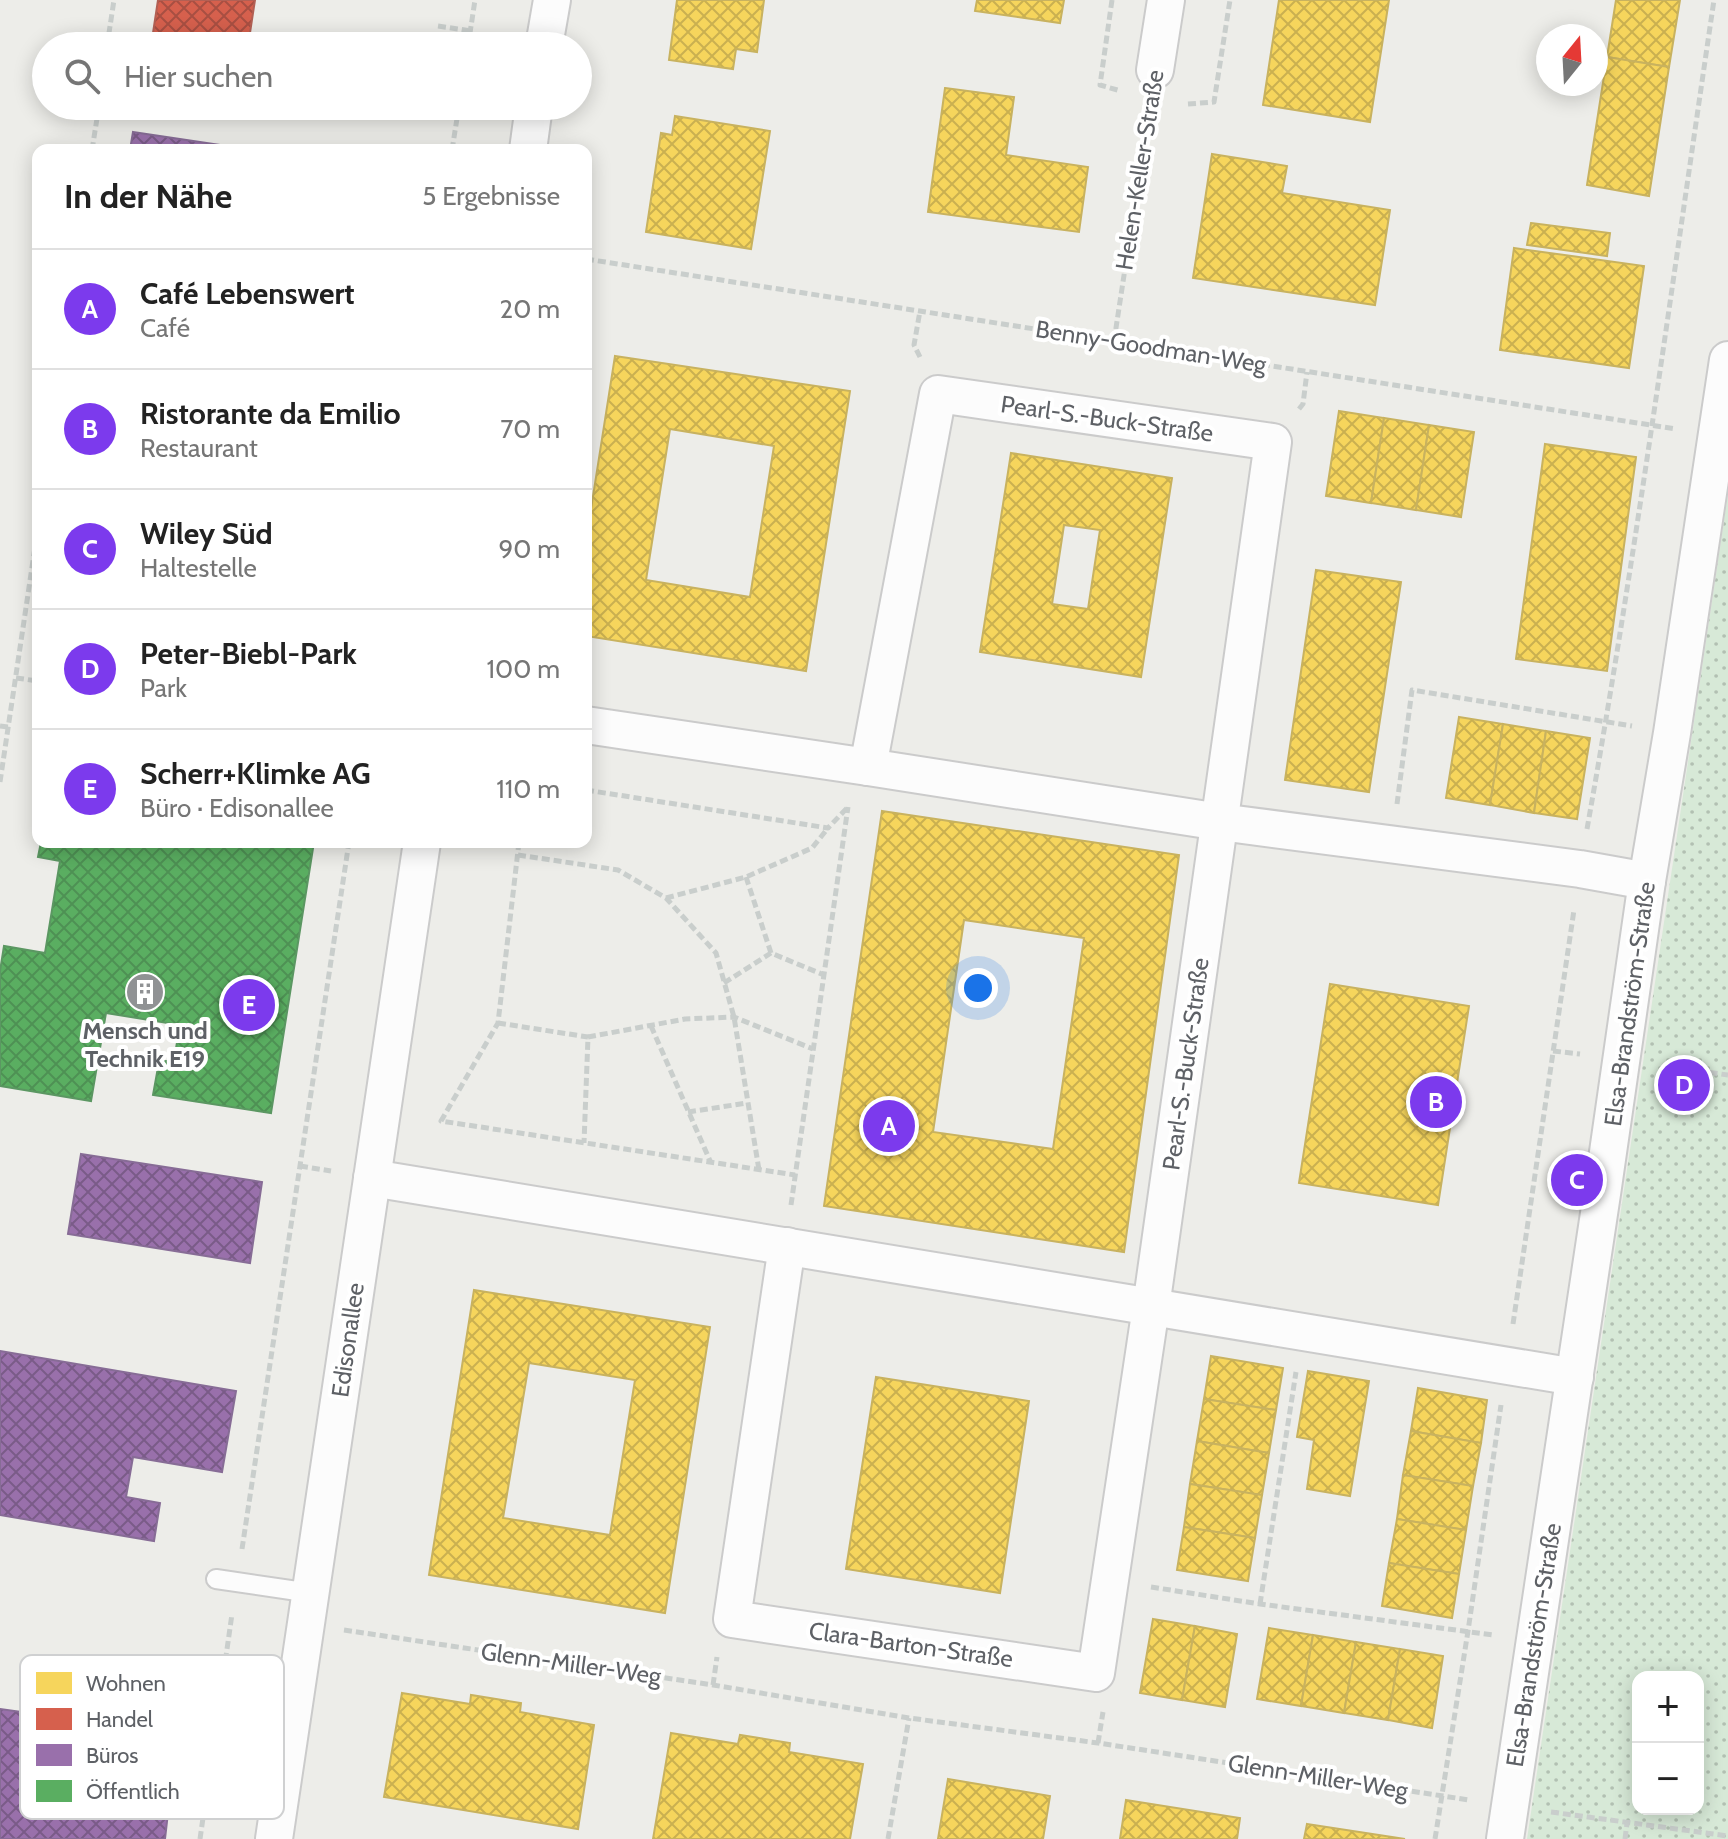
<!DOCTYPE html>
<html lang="de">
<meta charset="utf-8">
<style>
:root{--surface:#fff;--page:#f6f6f6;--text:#222;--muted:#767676;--line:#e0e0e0;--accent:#7c3aed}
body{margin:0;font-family:Cabin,sans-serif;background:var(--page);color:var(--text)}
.controls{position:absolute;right:24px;bottom:24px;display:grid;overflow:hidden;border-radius:16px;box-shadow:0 4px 20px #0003}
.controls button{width:72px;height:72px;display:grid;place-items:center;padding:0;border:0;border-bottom:2px solid var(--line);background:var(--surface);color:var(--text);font:40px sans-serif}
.compass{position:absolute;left:1536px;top:24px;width:72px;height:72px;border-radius:50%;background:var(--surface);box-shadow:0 4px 20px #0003;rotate:18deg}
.you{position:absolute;left:978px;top:988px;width:28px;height:28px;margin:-20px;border:6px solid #fff;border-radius:50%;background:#1a73e8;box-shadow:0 0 0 12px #1a73e833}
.badge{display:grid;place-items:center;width:52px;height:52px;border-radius:50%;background:var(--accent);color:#fff;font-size:26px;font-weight:700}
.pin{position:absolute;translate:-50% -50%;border:4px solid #fff;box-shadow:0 2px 8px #0006}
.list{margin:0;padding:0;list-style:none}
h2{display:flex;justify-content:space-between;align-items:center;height:104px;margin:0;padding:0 32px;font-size:34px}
h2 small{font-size:26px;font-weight:400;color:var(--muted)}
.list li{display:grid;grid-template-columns:52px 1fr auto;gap:24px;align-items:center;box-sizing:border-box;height:120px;padding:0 32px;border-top:2px solid var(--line)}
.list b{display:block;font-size:30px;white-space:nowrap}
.list p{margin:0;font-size:26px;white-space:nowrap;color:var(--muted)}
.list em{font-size:26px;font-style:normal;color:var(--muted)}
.icon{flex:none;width:44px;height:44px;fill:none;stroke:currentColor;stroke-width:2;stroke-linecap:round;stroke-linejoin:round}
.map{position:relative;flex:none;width:1728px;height:1839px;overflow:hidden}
.search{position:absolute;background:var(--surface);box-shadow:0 4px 20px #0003;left:32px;top:32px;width:560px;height:88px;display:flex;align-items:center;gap:20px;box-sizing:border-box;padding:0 28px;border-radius:44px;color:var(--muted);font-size:30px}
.panel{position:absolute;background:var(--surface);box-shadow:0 4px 20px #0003;left:32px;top:144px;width:560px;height:704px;border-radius:16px}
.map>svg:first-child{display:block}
.park{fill:url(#park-dots);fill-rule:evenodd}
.homes{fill:url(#homes-cross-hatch);stroke:#c8b25f;stroke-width:2;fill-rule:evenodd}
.shops{fill:url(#shops-cross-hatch);stroke:#b26054;stroke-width:2}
.offices{fill:url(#offices-cross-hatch);stroke:#876c96;stroke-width:2}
.public{fill:url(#public-cross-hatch);stroke:#5b9762;stroke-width:2}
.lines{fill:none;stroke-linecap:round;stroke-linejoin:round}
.lane-casing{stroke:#cbcbcb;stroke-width:22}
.street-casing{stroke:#cbcbcb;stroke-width:40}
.path{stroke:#c9cecc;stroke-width:5;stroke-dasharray:8 4;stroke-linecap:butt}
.lane{stroke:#fcfcfc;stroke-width:18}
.street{stroke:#fcfcfc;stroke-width:36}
.labels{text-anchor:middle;stroke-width:8;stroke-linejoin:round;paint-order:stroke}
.street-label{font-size:24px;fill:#5e6166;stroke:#fff}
.poi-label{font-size:24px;font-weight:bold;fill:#5e6166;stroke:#fff}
.key{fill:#fff;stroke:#cfd0d1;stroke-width:2}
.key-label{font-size:22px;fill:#5e6166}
</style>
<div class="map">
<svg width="1728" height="1839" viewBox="0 0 1728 1839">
<defs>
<pattern id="park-dots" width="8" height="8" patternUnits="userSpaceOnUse" patternTransform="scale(2)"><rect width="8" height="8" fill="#d7e9d7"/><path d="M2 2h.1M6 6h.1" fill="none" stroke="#b2c0b2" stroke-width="1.8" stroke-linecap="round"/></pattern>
<pattern id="homes-cross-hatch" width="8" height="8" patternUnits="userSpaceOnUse" patternTransform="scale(2)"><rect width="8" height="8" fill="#f6d55c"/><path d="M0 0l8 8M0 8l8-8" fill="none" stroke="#cab050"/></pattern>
<pattern id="shops-cross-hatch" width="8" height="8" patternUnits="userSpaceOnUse" patternTransform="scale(2)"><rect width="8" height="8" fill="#d6604d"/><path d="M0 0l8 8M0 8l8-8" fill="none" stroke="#a84f42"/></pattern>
<pattern id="offices-cross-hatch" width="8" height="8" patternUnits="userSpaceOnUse" patternTransform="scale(2)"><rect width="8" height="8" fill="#9970ab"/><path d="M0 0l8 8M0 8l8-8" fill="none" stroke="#7a5b88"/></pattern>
<pattern id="public-cross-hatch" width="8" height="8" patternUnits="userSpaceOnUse" patternTransform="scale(2)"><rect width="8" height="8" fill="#5aae61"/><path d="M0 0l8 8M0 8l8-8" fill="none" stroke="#4e9154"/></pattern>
</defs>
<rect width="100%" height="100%" fill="#edede9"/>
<path class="park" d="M 1728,494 L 1728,1839 L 1527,1839 ZM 1638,1677 L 1698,1677 L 1698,1809 L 1638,1809 Z"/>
<g class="homes">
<path d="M 677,0 L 764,0 L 757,52 L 736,49 L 733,69 L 669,60 Z"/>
<path d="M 977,0 L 1064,0 L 1060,23 L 975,11 Z"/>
<path d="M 1279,0 L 1389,0 L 1370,122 L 1263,105 Z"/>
<path d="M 1616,0 L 1680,0 L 1669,67 L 1607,57 Z"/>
<path d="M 1607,57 L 1669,67 L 1649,196 L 1587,185 Z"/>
<path d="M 945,88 L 1014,97 L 1006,155 L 1088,167 L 1079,232 L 928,212 Z"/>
<path d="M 675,116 L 770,131 L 751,249 L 646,232 L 661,133 L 672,135 Z"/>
<path d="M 1212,154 L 1287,166 L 1282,193 L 1390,210 L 1375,305 L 1193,278 Z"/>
<path d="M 1531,223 L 1610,233 L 1607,256 L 1527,245 Z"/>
<path d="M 1514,248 L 1644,266 L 1629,368 L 1500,350 Z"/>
<path d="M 615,356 L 850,391 L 806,671 L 586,636 L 586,541 ZM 670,429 L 774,446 L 750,597 L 646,580 Z"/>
<path d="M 1339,411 L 1384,418 L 1371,503 L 1326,496 Z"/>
<path d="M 1384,418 L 1429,425 L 1416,510 L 1371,503 Z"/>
<path d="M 1429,425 L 1474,432 L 1461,517 L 1416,510 Z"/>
<path d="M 1545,444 L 1636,457 L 1607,671 L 1516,659 Z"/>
<path d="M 1011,453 L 1172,478 L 1141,677 L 980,652 ZM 1064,525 L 1100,530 L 1088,609 L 1052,604 Z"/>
<path d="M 1316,570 L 1401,582 L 1369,792 L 1285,780 Z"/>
<path d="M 1459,717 L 1503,724 L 1490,805 L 1446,798 Z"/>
<path d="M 1503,724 L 1546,731 L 1534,813 L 1490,805 Z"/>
<path d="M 1546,731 L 1590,738 L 1577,819 L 1534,813 Z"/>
<path d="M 882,811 L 1179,855 L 1124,1252 L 824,1206 ZM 964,920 L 1084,938 L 1053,1149 L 933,1132 Z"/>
<path d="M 1330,984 L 1469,1006 L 1438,1205 L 1299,1183 Z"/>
<path d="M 474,1290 L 710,1327 L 665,1613 L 429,1575 ZM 529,1363 L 635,1380 L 610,1535 L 503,1518 Z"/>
<path d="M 1211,1356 L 1283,1368 L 1276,1410 L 1204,1399 Z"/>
<path d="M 1308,1371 L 1369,1381 L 1350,1496 L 1307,1489 L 1314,1440 L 1297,1437 Z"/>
<path d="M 876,1377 L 1029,1401 L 1000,1593 L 846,1569 Z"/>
<path d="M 1418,1388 L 1487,1400 L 1481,1443 L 1411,1431 Z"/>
<path d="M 1204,1399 L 1276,1410 L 1269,1453 L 1197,1441 Z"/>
<path d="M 1411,1431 L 1481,1443 L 1473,1486 L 1403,1475 Z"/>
<path d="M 1197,1441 L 1269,1453 L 1262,1495 L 1190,1484 Z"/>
<path d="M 1403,1475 L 1473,1486 L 1466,1530 L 1397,1519 Z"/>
<path d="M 1190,1484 L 1262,1495 L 1255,1538 L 1184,1527 Z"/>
<path d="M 1397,1519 L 1466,1530 L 1459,1574 L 1389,1563 Z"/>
<path d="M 1184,1527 L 1255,1538 L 1248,1581 L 1177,1570 Z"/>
<path d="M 1389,1563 L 1459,1574 L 1452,1618 L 1382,1606 Z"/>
<path d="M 1153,1619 L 1195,1626 L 1182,1700 L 1140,1693 Z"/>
<path d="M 1195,1626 L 1237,1634 L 1225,1707 L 1182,1700 Z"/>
<path d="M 1269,1628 L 1313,1635 L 1301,1706 L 1257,1699 Z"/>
<path d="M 1313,1635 L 1356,1642 L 1344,1713 L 1301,1706 Z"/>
<path d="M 1356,1642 L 1400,1649 L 1388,1720 L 1344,1713 Z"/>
<path d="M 1400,1649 L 1443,1656 L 1432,1728 L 1388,1720 Z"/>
<path d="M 402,1693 L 470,1704 L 471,1695 L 521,1703 L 520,1712 L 594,1725 L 578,1829 L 384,1797 Z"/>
<path d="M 671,1733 L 738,1744 L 740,1735 L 790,1743 L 789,1752 L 863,1764 L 850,1839 L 653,1839 Z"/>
<path d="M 948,1779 L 1050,1796 L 1043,1839 L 938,1839 Z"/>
<path d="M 1126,1800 L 1240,1818 L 1237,1839 L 1120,1839 Z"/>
<path d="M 1307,1824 L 1405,1839 L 1304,1839 Z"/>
</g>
<path class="shops" d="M 158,0 L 255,0 L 248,46 L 151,46 Z"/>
<g class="offices">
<path d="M 133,132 L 234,147 L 233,150 L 130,150 Z"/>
<path d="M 81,1154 L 262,1182 L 250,1263 L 68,1234 Z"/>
<path d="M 0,1351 L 236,1391 L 222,1472 L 133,1457 L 126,1497 L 160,1503 L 154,1541 L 0,1515 Z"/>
<path d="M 0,1709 L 129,1727 L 122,1766 L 102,1763 L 97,1793 L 169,1804 L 165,1839 L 0,1839 Z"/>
</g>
<path class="public" d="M 41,842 L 314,842 L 271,1113 L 153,1095 L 159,1062 L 174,1060 L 180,1025 L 106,1013 L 91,1101 L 0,1086 L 0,971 L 4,946 L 45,953 L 60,861 L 38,857 Z"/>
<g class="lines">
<g class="lane-casing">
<path id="lane" d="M 216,1579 L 311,1593"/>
</g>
<g class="street-casing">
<g id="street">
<path d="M 544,46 L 552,0"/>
<path d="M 1155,70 L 1166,0"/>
<path d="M 528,150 L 534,106"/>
<path d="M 586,725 L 868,767 L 1220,822 L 1580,869 L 1647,881"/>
<path d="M 372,1178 L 1575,1377"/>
<path d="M 787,1246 L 732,1619 L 1096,1673 L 1151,1307 L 1273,442 L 938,394 L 868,767"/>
<path d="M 274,1839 L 422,842"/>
<path d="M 1505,1839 L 1603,1187 L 1647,881 L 1672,733 L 1728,360"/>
</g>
</g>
<g class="path">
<path d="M 1112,0 L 1100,85 L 1121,91"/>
<path d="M 438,26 L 471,31"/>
<path d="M 107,46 L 114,0"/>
<path d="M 468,46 L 475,0"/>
<path d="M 1188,104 L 1214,102 L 1230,0"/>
<path d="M 92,150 L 99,106"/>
<path d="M 452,150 L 459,106"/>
<path d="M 586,259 L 1676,429"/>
<path d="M 1114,341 L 1149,111"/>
<path d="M 920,357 L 914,345 L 920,311"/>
<path d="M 1299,409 L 1303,404 L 1307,372"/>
<path d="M 16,678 L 38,681"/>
<path d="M 0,726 L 8,727"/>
<path d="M 0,782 L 38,527"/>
<path d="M 586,790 L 828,828 L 847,808"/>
<path d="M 1397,804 L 1412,690 L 1632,726"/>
<path d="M 1587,829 C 1636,554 1673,277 1714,0"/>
<path d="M 519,842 L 498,1023 L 441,1121 L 795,1175"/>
<path d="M 518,855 L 618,870 L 666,898 L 716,953 L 734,1017 L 759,1170"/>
<path d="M 746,877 L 771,953 L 824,975"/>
<path d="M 666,898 L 746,877 L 812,848 L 828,828"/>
<path d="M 724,983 L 771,953"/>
<path d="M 498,1023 L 588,1037 L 584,1143"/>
<path d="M 651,1026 L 711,1163"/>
<path d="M 588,1037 L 685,1019 L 734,1017 L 813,1049"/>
<path d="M 1553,1051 L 1580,1054"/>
<path d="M 1662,1066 L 1728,1075"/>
<path d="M 688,1112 L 747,1103"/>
<path d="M 300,1166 L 331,1171"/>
<path d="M 791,1205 L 848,807"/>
<path d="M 1513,1324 L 1574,910"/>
<path d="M 242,1549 L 349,842"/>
<path d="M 1151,1587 L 1260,1604 L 1493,1635"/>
<path d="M 1260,1604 L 1296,1372"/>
<path d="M 344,1630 L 713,1685 L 909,1718 L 1098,1743 L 1469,1800"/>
<path d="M 713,1685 L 717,1657"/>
<path d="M 1098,1743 L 1103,1712"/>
<path d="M 1551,1812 L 1728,1836"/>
<path d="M 200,1839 L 232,1614"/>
<path d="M 888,1839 L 909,1718"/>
<path d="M 1435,1839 L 1468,1631 L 1501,1405"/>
<path d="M 1625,1839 L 1627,1823"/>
</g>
<use href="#lane" class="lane"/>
<use href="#street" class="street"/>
</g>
<defs>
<g id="building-disc" transform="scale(2)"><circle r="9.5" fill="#909294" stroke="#fff"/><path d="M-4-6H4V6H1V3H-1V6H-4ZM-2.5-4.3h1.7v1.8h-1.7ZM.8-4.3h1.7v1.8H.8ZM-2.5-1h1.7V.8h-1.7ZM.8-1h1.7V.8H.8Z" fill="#fff"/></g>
</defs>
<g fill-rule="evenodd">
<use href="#building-disc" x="145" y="992"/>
</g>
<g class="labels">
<g class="street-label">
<text transform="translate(1140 170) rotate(-81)" y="8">Helen-Keller-Straße</text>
<text transform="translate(1151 347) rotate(9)" y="8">Benny-Goodman-Weg</text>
<text transform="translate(1107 419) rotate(8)" y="8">Pearl-S.-Buck-Straße</text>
<text transform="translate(1630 1004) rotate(-82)" y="8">Elsa-Brandström-Straße</text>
<text transform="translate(1186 1064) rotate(-82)" y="8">Pearl-S.-Buck-Straße</text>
<text transform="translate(348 1340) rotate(-82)" y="8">Edisonallee</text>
<text transform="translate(911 1645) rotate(8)" y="8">Clara-Barton-Straße</text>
<text transform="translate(1534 1645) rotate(-81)" y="8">Elsa-Brandström-Straße</text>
<text transform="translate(571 1664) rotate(8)" y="8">Glenn-Miller-Weg</text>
<text transform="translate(1318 1777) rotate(9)" y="8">Glenn-Miller-Weg</text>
</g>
<g class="poi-label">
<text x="145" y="1039">Mensch und<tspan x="145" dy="28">Technik E19</tspan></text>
</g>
</g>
<rect x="20" y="1655" width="264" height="164" rx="12" class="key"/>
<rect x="36" y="1672" width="36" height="22" fill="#f6d55c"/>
<rect x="36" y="1708" width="36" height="22" fill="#d6604d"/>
<rect x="36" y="1744" width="36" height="22" fill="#9970ab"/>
<rect x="36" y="1780" width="36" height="22" fill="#5aae61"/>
<g class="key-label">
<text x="86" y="1691">Wohnen</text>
<text x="86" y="1727">Handel</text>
<text x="86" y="1763">Büros</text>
<text x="86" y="1799">Öffentlich</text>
</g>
</svg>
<div class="controls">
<button>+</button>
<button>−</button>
</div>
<svg class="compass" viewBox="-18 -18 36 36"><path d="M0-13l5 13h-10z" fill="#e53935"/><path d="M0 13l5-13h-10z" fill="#767676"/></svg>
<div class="you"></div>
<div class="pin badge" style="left:889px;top:1126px">A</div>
<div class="pin badge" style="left:1436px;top:1102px">B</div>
<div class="pin badge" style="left:1577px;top:1180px">C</div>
<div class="pin badge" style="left:1684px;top:1085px">D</div>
<div class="pin badge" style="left:249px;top:1005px">E</div>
<div class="search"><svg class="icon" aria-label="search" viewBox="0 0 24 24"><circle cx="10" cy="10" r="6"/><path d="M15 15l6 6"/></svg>Hier suchen</div>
<section class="panel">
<h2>In der Nähe<small>5 Ergebnisse</small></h2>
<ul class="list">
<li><span class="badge">A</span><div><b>Café Lebenswert</b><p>Café</p></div><em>20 m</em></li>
<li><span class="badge">B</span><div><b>Ristorante da Emilio</b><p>Restaurant</p></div><em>70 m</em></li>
<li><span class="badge">C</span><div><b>Wiley Süd</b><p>Haltestelle</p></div><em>90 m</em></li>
<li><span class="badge">D</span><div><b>Peter-Biebl-Park</b><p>Park</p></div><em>100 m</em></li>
<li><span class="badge">E</span><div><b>Scherr+Klimke AG</b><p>Büro · Edisonallee</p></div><em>110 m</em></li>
</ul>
</section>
</div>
